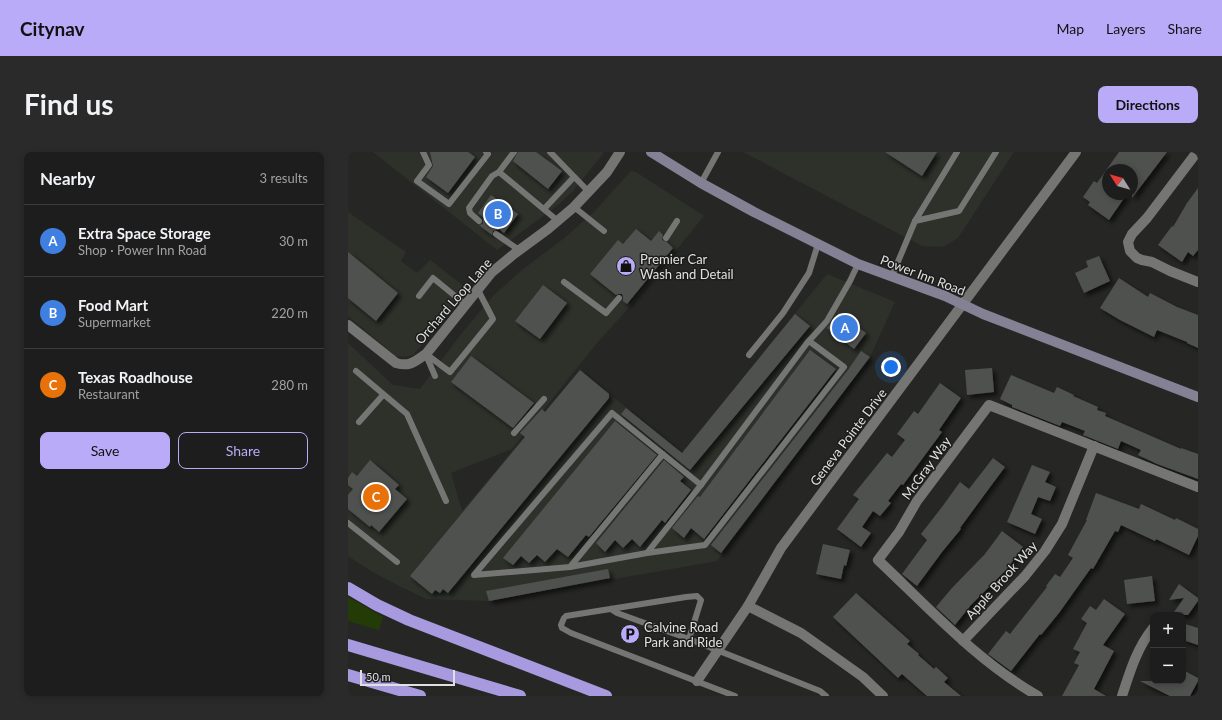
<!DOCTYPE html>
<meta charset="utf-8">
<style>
:root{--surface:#1c1d1c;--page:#292a29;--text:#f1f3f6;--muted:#a0a2a3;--line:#3a3b3b;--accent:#b9abf7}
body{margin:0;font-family:Lato,sans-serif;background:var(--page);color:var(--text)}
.controls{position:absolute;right:12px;bottom:12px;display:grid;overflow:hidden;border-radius:8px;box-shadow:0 2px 6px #0003}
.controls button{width:36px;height:36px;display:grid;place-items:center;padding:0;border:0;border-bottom:1px solid var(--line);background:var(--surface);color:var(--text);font:20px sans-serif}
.compass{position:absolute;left:754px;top:12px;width:36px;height:36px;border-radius:50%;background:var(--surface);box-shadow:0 2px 6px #0003;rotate:307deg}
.scale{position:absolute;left:12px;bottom:10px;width:95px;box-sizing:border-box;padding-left:4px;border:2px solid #dfe0df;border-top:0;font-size:11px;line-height:14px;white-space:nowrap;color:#dfe0df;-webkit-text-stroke:3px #1c1d1b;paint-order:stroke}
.you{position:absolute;left:543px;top:215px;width:14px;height:14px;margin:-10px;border:3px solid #fff;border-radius:50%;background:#1a73e8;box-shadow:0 0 0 6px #1a73e833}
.badge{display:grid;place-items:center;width:26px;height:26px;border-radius:50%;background:var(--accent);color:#fff;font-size:13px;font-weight:700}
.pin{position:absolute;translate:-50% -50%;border:2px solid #fff;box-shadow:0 1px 4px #0006}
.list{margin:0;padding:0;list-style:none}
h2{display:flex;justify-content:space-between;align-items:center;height:52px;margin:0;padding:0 16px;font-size:17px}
h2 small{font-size:13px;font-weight:400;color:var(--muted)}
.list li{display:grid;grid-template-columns:26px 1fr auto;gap:12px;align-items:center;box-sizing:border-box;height:72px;padding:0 16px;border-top:1px solid var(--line)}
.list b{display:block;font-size:15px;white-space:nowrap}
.list p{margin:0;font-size:13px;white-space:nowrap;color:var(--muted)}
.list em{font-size:13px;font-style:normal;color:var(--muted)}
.actions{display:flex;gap:8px;padding:12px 16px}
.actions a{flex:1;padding:9px 0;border:1px solid var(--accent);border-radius:8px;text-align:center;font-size:14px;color:var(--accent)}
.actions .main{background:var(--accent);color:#111}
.map{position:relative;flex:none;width:850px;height:544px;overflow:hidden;border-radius:8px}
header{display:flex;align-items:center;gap:24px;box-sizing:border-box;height:56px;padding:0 20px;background:var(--accent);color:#111}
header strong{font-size:19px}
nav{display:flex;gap:22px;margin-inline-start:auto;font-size:14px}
.intro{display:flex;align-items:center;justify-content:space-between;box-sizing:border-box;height:96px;padding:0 24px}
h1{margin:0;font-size:28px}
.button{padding:10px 18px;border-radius:8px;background:var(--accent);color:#111;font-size:14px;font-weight:700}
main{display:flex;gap:24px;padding:0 24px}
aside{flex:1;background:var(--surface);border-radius:8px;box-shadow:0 2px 6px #0003}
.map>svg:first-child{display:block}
.built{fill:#2d312a}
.green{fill:#233b06}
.building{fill:#50514f;filter:url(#shadow)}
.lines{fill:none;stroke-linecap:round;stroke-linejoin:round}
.service{stroke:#757674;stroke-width:6}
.minor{stroke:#757674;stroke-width:10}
.tertiary{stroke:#757674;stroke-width:10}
.secondary{stroke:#848194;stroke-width:10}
.motorway{stroke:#a79ade;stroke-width:12}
.labels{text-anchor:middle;stroke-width:3;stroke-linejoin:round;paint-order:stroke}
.poi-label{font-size:13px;fill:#dfe0df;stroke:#1c1d1b;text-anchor:start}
.street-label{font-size:13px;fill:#dfe0df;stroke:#1c1d1b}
</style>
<header>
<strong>Citynav</strong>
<nav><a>Map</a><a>Layers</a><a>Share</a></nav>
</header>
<div class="intro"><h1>Find us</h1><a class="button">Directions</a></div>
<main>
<aside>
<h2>Nearby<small>3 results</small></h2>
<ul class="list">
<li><span class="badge" style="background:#3f7fe0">A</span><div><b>Extra Space Storage</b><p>Shop · Power Inn Road</p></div><em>30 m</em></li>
<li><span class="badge" style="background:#3f7fe0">B</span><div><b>Food Mart</b><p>Supermarket</p></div><em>220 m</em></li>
<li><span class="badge" style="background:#e8710a">C</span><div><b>Texas Roadhouse</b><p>Restaurant</p></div><em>280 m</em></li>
</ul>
<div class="actions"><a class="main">Save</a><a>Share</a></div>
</aside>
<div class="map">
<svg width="850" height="544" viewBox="0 0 850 544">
<defs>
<filter id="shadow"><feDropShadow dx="3.5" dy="3.5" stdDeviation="2" flood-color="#0009"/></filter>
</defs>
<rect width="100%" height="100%" fill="#262725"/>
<g class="built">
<path d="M 25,0 L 255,0 L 255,2 L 225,39 L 210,53 L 149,98 Z"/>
<path d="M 395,0 L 666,0 L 610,86 L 595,95 L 574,94 Z"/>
<path d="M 283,19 L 288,20 L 356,64 L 286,150 L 249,191 L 164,297 L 103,321 L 114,359 L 232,218 L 334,301 L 479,122 L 547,150 L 522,205 L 369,409 L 141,449 L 79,447 L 53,435 L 23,419 L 0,404 L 0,191 L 45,233 L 72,237 L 113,182 L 145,144 L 174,118 L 215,87 L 246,60 Z"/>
<path d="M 0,60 L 58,100 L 53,109 L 69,121 L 82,108 L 121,138 L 65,203 L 57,205 L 48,204 L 0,164 Z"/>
</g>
<path class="green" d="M 0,445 L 35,465 L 31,478 L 0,469 Z"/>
<g class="building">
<path d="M 82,0 L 120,0 L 127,5 L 100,41 L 78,25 L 85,14 Z"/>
<path d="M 170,0 L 188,0 L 214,19 L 200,37 L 165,9 Z"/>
<path d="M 537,0 L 589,0 L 574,24 Z"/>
<path d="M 771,0 L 819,0 L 784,46 L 784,18 L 760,18 L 760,42 L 779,42 L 761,68 L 740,53 L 742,50 L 735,45 L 746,29 L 749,31 Z"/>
<path d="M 850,36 L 850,98 L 845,104 L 840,100 L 834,110 L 810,93 L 824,74 L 825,75 L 839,51 Z"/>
<path d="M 143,43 L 170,62 L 156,81 L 151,77 L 151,78 L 148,78 L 145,79 L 144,83 L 131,73 L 135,72 L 135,65 L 130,61 Z"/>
<path d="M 288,77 L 303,89 L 311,79 L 315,83 L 314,88 L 319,90 L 325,96 L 279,152 L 275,149 L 275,145 L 274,142 L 270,142 L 268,143 L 242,122 L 270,88 L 275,92 Z"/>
<path d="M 0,100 L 50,141 L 28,169 L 0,146 Z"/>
<path d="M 751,104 L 762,129 L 736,141 L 727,121 L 740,115 L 738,109 Z"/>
<path d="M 771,126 L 800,145 L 802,141 L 829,155 L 850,163 L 850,196 L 839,191 L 839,190 L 809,178 L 806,185 L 772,168 L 752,156 Z"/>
<path d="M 195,133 L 219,151 L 192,187 L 167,169 Z"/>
<path d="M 491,161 L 518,181 L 506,197 L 479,176 Z"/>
<path d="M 447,162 L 462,174 L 342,318 L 273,262 L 278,256 L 334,301 Z"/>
<path d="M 462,198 L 488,217 L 356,387 L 343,376 L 336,386 L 324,376 L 350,344 L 352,345 Z"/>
<path d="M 513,199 L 522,205 L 373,401 L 363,393 L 500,218 Z"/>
<path d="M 123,204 L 186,251 L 165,276 L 103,230 Z"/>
<path d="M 644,216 L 646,240 L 619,243 L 617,218 Z"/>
<path d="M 232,218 L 261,242 L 261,246 L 100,441 L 95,437 L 92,441 L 87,438 L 84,442 L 62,424 L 177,285 L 172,281 L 194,257 L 197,260 Z"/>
<path d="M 663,223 L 706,241 L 709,235 L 726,243 L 725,244 L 750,255 L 749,258 L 758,261 L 757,264 L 833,297 L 833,296 L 850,302 L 850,327 L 809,312 L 790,303 L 793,298 L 773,289 L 770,297 L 735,283 L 737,279 L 714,270 L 712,274 L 664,255 L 664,253 L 652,247 Z"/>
<path d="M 592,231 L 613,246 L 591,278 L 594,280 L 555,333 L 553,332 L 540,349 L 543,351 L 532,364 L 525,359 L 514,375 L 523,381 L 513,395 L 489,377 L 511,347 L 505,343 L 539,301 L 544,305 L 557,288 L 549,282 L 566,259 L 570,262 Z"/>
<path d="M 267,269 L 309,303 L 241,385 L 238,383 L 220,405 L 209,397 L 197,410 L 189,403 L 181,411 L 173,404 L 165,413 L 155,406 Z"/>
<path d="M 645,306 L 657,315 L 634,346 L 612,376 L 613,377 L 594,400 L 569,434 L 554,422 L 579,388 L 573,382 L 594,355 L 612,330 L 621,337 Z"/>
<path d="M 22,308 L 51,333 L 47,337 L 59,347 L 31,380 L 23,373 L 22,375 L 0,357 L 0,343 L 5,337 L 0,333 L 0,326 L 4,320 L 9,324 Z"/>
<path d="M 316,308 L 336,325 L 332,329 L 343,338 L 317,371 L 314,368 L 292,395 L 284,387 L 275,396 L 267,388 L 257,400 L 248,391 Z"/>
<path d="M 684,313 L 702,320 L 697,330 L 708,335 L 702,349 L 690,345 L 683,362 L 694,367 L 687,382 L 659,370 Z"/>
<path d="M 748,341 L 791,357 L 793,352 L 827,368 L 828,366 L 850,377 L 850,384 L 841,403 L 808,387 L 807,389 L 773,373 L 770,380 L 767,379 L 745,417 L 743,416 L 711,461 L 693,483 L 692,482 L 663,519 L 640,502 L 658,479 L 662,482 L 699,435 L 698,434 L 707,422 L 712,425 L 725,406 L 720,403 L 739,368 L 738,368 Z"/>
<path d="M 654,379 L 675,395 L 658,418 L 623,453 L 607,473 L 588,455 L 604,436 L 637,402 Z"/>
<path d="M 475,392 L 502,398 L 498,414 L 496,413 L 493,427 L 468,422 Z"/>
<path d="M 260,417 L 262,426 L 141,449 L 138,439 Z"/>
<path d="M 804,424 L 807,449 L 779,452 L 776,428 Z"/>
<path d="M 831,432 L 850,446 L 850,449 L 840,463 L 824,463 L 836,446 L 821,448 Z"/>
<path d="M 508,441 L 562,489 L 559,492 L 571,502 L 570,503 L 586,517 L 588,515 L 600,526 L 596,530 L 613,544 L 579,544 L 554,522 L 550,526 L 485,465 Z"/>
<path d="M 756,447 L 777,462 L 755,493 L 766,499 L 746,537 L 758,544 L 714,544 L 731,513 L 726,511 L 732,500 L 725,497 L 739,471 L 733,467 L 742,454 L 748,458 Z"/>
<path d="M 837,472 L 850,476 L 850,493 L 835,488 L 835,479 Z"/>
<path d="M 835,518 L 850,526 L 850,529 L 842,544 L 822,544 L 792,529 L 835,529 Z"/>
</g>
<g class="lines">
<g class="service">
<path d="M 75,0 L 81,13 L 69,29 L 101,52 L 140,2 L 138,0"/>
<path d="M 166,0 L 151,20 L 210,69"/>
<path d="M 202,0 L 241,40"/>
<path d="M 353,31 L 370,0"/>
<path d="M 226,55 L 256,79"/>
<path d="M 196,57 L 226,25"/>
<path d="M 131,69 L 122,61 L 121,56 L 144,24 L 151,20"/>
<path d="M 567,69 L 611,59 L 648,0"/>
<path d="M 148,82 L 171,98"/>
<path d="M 318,86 L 329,69"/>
<path d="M 544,124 L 567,69 L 609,0"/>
<path d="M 216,130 L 258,161 L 271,146"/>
<path d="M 71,144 L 85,126 L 118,153"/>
<path d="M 78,202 L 102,220 L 145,167 L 130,138"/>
<path d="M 78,203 L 87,224"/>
<path d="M 401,203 L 435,161 L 461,121 L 470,92"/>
<path d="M 8,219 L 59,262 L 98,349"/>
<path d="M 11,270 L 35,243"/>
<path d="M 166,281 L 196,247"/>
<path d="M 315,302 L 222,415 L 126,423 L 264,261 L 353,333 L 459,191 L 479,169 L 502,129 L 510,112"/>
<path d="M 0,371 L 49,410"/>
<path d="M 299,401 L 357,393 L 496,215 L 461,189"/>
<path d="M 222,415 L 299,401 L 353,333"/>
<path d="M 263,457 L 269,461 L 341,487 L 353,448 L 349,444 L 338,445 C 298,451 258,458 218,464 L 216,466 L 213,473 L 214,476 L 223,481 L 387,544"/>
<path d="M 341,487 L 472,539 L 478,544"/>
</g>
<g class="minor">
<path d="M 849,0 L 799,66 L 784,82 L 780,90 L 782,99 L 789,106 L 794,108 L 804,110 L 822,119 L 850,130"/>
<path d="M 0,173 L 48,211 C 62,215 66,210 78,202 L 143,121 L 166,102 L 200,77 L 226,55 L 259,20 L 272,0"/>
<path d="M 615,489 L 677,424 L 697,399 L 714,372 L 746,294"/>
<path d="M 349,529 L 400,454"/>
<path d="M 690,544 C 629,509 581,456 530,408 L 551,380 L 569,349 L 641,253 L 850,335"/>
<path d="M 774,544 C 782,519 789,496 805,476"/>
</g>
<path class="tertiary" d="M 535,544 L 515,525 L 453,481 L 400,454 L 433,396 L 728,0"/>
<path class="secondary" d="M 303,0 L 353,31 L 406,60 L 510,112 L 597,144 L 635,162 L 850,245"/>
<g class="motorway">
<path d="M 0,436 L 29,453 L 61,468 L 258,544"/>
<path d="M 0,493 L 172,544"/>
<path d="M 0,523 L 72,544"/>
</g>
</g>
<defs>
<g id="shop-disc" transform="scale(1)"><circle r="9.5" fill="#b9abf7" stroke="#1c1d1b"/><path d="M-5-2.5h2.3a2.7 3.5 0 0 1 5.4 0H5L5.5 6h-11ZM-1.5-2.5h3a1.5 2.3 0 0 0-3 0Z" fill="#111"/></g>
<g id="parking-disc" transform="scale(1)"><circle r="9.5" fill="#b9abf7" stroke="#1c1d1b"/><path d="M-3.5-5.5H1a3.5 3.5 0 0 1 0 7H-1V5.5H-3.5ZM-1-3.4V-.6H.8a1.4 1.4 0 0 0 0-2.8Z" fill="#111"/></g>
</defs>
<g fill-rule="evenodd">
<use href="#shop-disc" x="278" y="114"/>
<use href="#parking-disc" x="282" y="482"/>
</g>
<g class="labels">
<g class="poi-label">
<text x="292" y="112">Premier Car<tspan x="292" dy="15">Wash and Detail</tspan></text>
<text x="296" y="480">Calvine Road<tspan x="296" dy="15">Park and Ride</tspan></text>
</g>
<g class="street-label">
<text transform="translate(575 123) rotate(21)" y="5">Power Inn Road</text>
<text transform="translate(105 149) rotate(-49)" y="5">Orchard Loop Lane</text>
<text transform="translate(500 285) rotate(-53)" y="5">Geneva Pointe Drive</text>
<text transform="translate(578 316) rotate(-54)" y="5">McGray Way</text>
<text transform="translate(653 428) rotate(-48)" y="5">Apple Brook Way</text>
</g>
</g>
</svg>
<div class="controls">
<button>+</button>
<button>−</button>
</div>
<svg class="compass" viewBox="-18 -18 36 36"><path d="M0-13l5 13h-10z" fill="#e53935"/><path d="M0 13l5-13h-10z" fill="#a0a2a3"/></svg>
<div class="scale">50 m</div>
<div class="you"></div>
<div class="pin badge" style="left:497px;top:176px;background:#3f7fe0">A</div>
<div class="pin badge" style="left:150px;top:62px;background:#3f7fe0">B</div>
<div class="pin badge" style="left:28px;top:345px;background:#e8710a">C</div>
</div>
</main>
